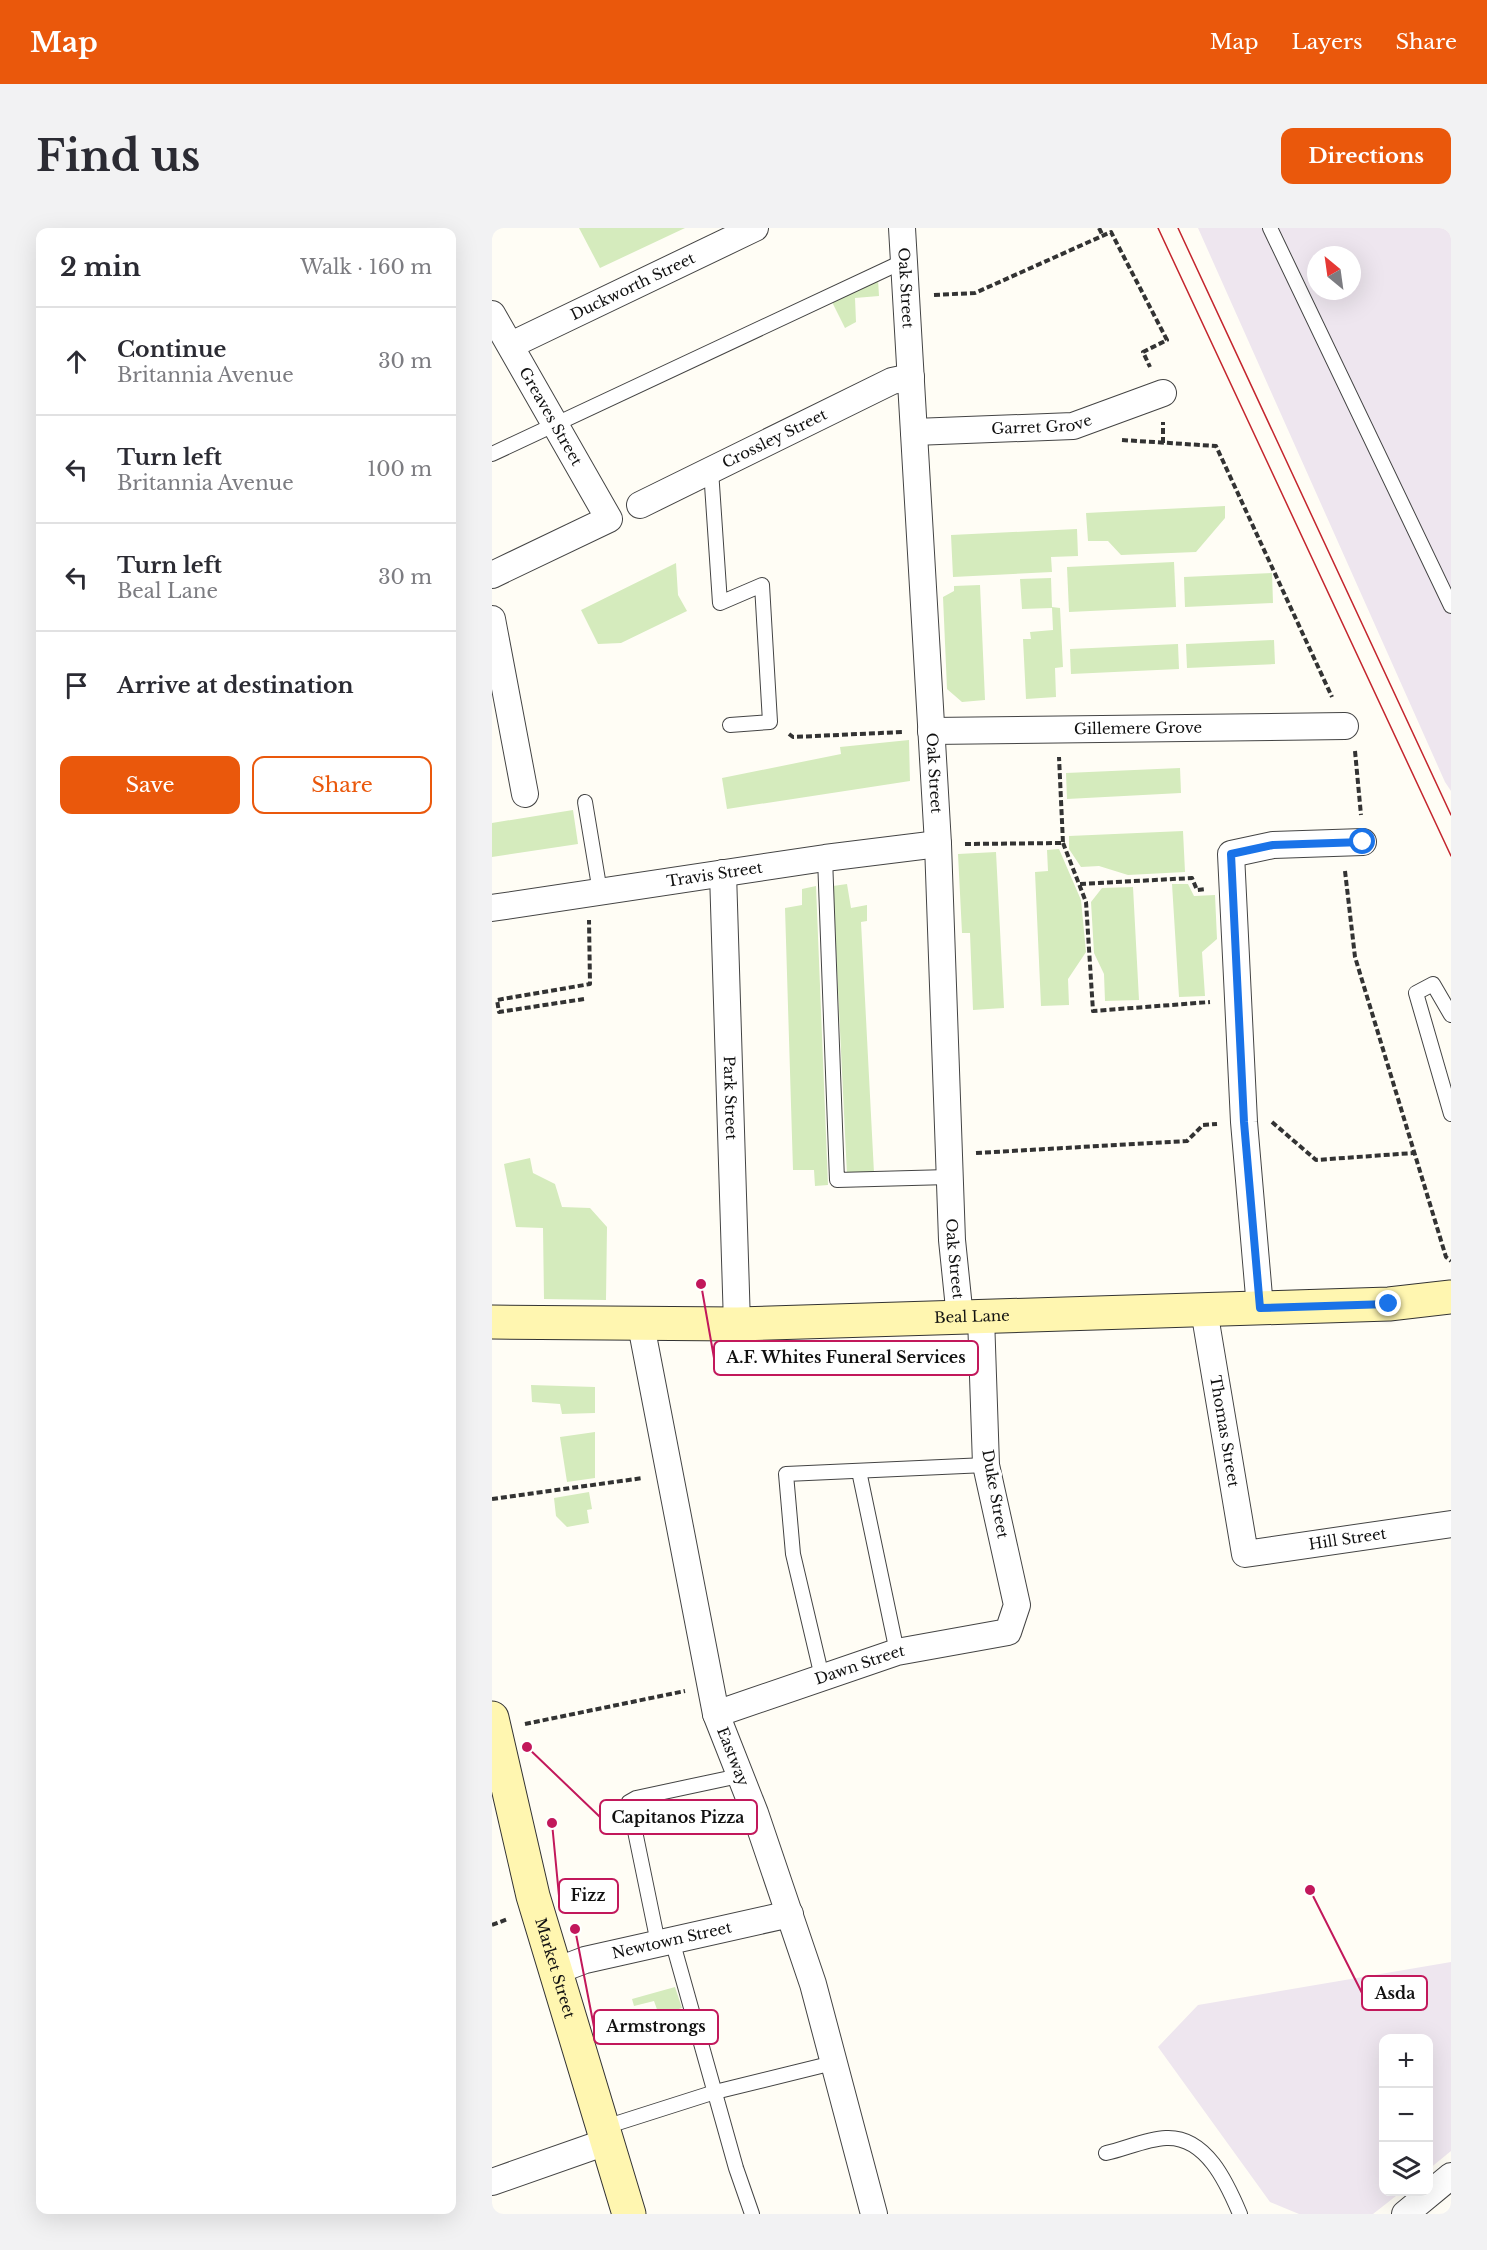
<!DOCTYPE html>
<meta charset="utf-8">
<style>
:root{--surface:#fff;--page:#f2f2f3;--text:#2b2b33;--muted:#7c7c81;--line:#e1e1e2;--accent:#ea580c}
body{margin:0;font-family:"Libre Baskerville",serif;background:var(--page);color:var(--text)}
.controls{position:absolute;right:18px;bottom:18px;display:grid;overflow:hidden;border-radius:12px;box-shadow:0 6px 24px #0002}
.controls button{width:54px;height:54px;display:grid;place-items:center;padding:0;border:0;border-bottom:2px solid var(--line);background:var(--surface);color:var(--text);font:30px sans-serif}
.compass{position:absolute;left:815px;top:18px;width:54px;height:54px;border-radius:50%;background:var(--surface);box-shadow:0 6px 24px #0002;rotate:331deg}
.stop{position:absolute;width:18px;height:18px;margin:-14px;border:4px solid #1a73e8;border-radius:50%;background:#fff}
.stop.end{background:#1a73e8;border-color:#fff;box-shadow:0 2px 6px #0008}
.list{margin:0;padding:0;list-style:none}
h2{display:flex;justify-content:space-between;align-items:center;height:78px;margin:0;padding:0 24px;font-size:26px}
h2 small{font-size:20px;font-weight:400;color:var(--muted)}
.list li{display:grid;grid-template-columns:39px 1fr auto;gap:18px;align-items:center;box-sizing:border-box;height:108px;padding:0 24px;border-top:2px solid var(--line)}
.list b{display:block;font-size:22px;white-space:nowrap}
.list p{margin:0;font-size:20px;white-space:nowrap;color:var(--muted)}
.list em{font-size:20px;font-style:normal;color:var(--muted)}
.actions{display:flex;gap:12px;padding:18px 24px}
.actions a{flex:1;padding:14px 0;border:2px solid var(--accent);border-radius:12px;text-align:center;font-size:21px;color:var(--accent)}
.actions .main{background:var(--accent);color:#fff}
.icon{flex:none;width:33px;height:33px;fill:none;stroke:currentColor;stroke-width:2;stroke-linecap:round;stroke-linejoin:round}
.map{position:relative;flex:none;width:959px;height:1986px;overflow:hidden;border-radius:12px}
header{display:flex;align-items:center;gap:36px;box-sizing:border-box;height:84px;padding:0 30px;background:var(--accent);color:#fff}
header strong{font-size:28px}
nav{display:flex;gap:33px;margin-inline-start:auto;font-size:21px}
.intro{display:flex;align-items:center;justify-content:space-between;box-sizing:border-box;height:144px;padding:0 36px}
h1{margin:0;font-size:42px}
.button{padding:15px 27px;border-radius:12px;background:var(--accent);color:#fff;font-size:21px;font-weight:700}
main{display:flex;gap:36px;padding:0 36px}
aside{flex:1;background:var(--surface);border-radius:12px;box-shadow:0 6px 24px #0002}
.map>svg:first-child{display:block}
.industrial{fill:#eee6ef;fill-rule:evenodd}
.green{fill:#d5ebbd}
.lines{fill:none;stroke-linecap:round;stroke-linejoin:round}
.lane-casing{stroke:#444;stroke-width:16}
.street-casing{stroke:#444;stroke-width:28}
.secondary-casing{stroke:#333;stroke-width:35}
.path{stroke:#333;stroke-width:4;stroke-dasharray:6 3;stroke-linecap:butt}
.lane{stroke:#fff;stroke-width:14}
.street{stroke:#fff;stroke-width:26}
.secondary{stroke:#fff6b0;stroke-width:33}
.tram{stroke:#c4262e;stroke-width:1.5}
.route{stroke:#1a73e8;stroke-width:8}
.labels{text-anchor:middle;stroke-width:6;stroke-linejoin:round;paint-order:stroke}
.street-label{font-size:15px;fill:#111;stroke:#fff}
.leader{fill:none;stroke:#c2185b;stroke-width:2}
.callout-dot{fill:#c2185b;stroke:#fff;stroke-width:2}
.callout{fill:#fff;stroke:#c2185b;stroke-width:2}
.callout-label{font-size:16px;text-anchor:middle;font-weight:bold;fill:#111}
</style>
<header>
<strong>Map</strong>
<nav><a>Map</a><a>Layers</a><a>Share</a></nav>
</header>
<div class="intro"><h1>Find us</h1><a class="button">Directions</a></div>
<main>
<aside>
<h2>2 min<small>Walk · 160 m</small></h2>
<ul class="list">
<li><svg class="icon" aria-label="ahead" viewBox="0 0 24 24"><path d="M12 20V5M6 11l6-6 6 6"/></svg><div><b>Continue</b><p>Britannia Avenue</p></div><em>30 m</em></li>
<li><svg class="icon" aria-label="left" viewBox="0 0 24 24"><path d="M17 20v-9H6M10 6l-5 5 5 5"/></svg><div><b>Turn left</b><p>Britannia Avenue</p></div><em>100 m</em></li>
<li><svg class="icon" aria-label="left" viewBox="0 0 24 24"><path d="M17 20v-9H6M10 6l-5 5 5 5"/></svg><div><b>Turn left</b><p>Beal Lane</p></div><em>30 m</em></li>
<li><svg class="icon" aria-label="arrive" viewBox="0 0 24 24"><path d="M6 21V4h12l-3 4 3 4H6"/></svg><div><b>Arrive at destination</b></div></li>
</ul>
<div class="actions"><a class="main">Save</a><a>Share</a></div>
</aside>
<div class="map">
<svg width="959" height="1986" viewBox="0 0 959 1986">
<rect width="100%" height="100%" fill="#fffdf5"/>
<g class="industrial">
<path d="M 706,0 L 959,0 L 959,563 L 953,554 ZM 824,27 L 860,27 L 860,63 L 824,63 Z"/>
<path d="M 959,1734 L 959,1923 L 937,1941 L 936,1810 L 892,1810 L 892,1964 L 909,1964 L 881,1986 L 807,1986 L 778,1974 L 666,1819 L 706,1777 Z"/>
</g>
<g class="green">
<path d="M 87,0 L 193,0 L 108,40 Z"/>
<path d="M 386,51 L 387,68 L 363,70 L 364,94 L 353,100 L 340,74 Z"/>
<path d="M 733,278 L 733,290 L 704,324 L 629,327 L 616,313 L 596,313 L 594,285 Z"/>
<path d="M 585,301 L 586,328 L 559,329 L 560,344 L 461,349 L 459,307 Z"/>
<path d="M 682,334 L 684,379 L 577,384 L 575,339 Z"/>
<path d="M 184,335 L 186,367 L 195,383 L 129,415 L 106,416 L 89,382 Z"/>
<path d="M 780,345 L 781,375 L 693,379 L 692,349 Z"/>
<path d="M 559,350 L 560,379 L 568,380 L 571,439 L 563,440 L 564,469 L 534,471 L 531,411 L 539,411 L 538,404 L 561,402 L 560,380 L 530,381 L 528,351 Z"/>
<path d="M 488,357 L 493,472 L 470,474 L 455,461 L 451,369 L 462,363 L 462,358 Z"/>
<path d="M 782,412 L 783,436 L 695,440 L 694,416 Z"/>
<path d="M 686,416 L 687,441 L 579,446 L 578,421 Z"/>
<path d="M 417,512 L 418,553 L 235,581 L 230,550 L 349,526 L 348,519 Z"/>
<path d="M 688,540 L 689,565 L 575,571 L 574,545 Z"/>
<path d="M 81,582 L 86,616 L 0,629 L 0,595 Z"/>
<path d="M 691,603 L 693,644 L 636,647 L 607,638 L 589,639 L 577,621 L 577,608 Z"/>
<path d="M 567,621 L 589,672 L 594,724 L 576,751 L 577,777 L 549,778 L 543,644 L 556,643 L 555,622 Z"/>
<path d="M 504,624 L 512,780 L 481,782 L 478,705 L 470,705 L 466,626 Z"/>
<path d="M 355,656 L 359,680 L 375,677 L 375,693 L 369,694 L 382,945 L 355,947 L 341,658 Z"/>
<path d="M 680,656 L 696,656 L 702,668 L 723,667 L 725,711 L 710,724 L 713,768 L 687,769 Z"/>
<path d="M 324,658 L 336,957 L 323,958 L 322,942 L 301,942 L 293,680 L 310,677 L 310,661 Z"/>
<path d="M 641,659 L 647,772 L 613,773 L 612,746 L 602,725 L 599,674 L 610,660 Z"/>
<path d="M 38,930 L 41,945 L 63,956 L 70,979 L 98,980 L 115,999 L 114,1072 L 52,1071 L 51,1000 L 24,999 L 12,936 Z"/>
<path d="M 39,1157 L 103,1159 L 103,1185 L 70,1186 L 68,1176 L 40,1174 Z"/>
<path d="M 103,1204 L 103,1250 L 75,1254 L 68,1209 Z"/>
<path d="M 97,1264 L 100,1281 L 95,1282 L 97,1295 L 75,1299 L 64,1288 L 62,1270 Z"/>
<path d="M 183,1759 L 190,1780 L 167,1787 L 162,1773 L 142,1778 L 140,1771 Z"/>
</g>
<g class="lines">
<g class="lane-casing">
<g id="lane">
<path d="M 778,0 L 959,378"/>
<path d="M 0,226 L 412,33"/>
<path d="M 219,242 L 228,375 L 270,357 L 278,494 L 238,497"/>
<path d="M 93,574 L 108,664"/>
<path d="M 333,630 L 345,952 L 457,949"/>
<path d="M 959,787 L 941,756 L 924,765 L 959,886"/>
<path d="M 367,1243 L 405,1424"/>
<path d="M 330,1449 L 301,1326 L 294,1246 L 494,1237"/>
<path d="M 180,1712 L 244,1940 L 260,1986"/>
<path d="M 166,1715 L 137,1574 L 144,1570 L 247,1548"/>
<path d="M 110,1900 L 223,1864 L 341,1835"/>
<path d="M 614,1925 C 633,1921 654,1911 674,1910 C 714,1908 735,1955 748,1986"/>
</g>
</g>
<g class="street-casing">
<g id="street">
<path id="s1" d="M 410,0 L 446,616 L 460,1012 L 468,1090"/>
<path id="s2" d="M 0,86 L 117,291 L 0,347"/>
<path id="s3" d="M 19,117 L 263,0"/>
<path id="s4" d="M 422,204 L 581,198 L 671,165"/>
<path id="s5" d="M 148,277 L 400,153 L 419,149"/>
<path d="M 0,391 L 33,566"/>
<path id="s6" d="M 439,503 L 853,498"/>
<path id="s7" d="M 231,645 L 245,1096"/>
<path id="s8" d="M 0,680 L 333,630 L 446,616"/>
<path d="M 768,1080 L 752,894 L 739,626 L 781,617 L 871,614"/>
<path id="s9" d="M 712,1082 L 753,1326 L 959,1296"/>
<path id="s10" d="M 149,1097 L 224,1486 L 263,1585 L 321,1756 L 382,1986"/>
<path id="s11" d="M 224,1486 L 405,1424 L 516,1404 L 525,1377 L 494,1237 L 489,1089"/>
<path id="s12" d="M 64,1743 L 93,1732 L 298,1686"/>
<path d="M 0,1954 L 114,1914"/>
<path d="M 913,1986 L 959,1948"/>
</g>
</g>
<g class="secondary-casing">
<g id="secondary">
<path id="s13" d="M 0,1094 L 245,1096 L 897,1076 L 959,1069"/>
<path id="s14" d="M 0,1490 L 41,1668 L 137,1986"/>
</g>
</g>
<g class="path">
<path d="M 607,0 L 611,8"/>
<path d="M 442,67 L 483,65 L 619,4 L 675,112 L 651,124 L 658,139"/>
<path d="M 630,212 L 724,218 L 840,469"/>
<path d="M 671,215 L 671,194"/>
<path d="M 297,506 L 301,509 L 411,504"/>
<path d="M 863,523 L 869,587"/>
<path d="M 571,615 L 594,674 L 601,783 L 718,774"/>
<path d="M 473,616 L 571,615 L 567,529"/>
<path d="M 853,643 L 863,729 L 954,1029 L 959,1033"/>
<path d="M 588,656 L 700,650 L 705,662 L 714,661"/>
<path d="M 92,771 L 7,784 L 5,772 L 98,756 L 97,692"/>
<path d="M 780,894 L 824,932 L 921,925"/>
<path d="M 484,925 L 695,913 L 711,897 L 725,896"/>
<path d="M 0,1271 L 151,1250"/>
<path d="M 33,1496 L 193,1463"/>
<path d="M 0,1697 L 16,1691"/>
</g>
<use href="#lane" class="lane"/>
<use href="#street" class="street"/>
<use href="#secondary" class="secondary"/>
<g class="tram">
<path d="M 666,0 L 959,628"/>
<path d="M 686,0 L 959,587"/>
</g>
</g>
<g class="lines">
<path class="route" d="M 871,614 L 781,617 L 739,626 L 752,894 L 768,1080 L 897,1076"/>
</g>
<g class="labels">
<g class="street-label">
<text dy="5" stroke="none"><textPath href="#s3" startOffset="135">Duckworth Street</textPath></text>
<text dy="5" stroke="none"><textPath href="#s1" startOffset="60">Oak Street</textPath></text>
<text dy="5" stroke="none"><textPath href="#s2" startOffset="118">Greaves Street</textPath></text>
<text dy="5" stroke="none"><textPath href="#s4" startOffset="128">Garret Grove</textPath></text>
<text dy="5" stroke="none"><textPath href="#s5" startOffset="150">Crossley Street</textPath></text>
<text dy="5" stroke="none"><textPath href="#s6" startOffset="207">Gillemere Grove</textPath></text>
<text dy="5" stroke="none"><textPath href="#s1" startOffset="546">Oak Street</textPath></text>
<text dy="5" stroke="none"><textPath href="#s8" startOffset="225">Travis Street</textPath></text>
<text dy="5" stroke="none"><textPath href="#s7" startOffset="225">Park Street</textPath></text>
<text dy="5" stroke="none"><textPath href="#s1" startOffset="1032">Oak Street</textPath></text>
<text dy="5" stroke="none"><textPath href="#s13" startOffset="480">Beal Lane</textPath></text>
<text dy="5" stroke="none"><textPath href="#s9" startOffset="123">Thomas Street</textPath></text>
<text transform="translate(503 1266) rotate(80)" y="5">Duke Street</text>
<text dy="5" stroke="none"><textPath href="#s9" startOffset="351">Hill Street</textPath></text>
<text dy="5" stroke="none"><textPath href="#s11" startOffset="152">Dawn Street</textPath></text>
<text dy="5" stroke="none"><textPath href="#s10" startOffset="442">Eastway</textPath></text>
<text dy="5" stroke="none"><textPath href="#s12" startOffset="120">Newtown Street</textPath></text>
<text dy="5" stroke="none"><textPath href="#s14" startOffset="258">Market Street</textPath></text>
</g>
</g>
<path class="leader" d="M209 1056L222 1130M35 1519L108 1589M60 1595L67 1668M818 1662L870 1765M83 1701L102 1799"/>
<g class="callout-dot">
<circle cx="209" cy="1056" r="6"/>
<circle cx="35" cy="1519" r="6"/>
<circle cx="60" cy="1595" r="6"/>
<circle cx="818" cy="1662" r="6"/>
<circle cx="83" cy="1701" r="6"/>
</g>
<g class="callout">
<rect x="222" y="1113" width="264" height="34" rx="6"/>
<rect x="108" y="1572" width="157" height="34" rx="6"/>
<rect x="67" y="1651" width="59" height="34" rx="6"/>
<rect x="870" y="1748" width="65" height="34" rx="6"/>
<rect x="102" y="1782" width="124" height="34" rx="6"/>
</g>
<g class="callout-label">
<text x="354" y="1135">A.F. Whites Funeral Services</text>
<text x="186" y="1595">Capitanos Pizza</text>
<text x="96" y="1673">Fizz</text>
<text x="903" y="1771">Asda</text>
<text x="164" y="1804">Armstrongs</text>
</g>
</svg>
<div class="controls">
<button>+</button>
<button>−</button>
<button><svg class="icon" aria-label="layers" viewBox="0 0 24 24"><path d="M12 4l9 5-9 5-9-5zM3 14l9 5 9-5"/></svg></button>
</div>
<svg class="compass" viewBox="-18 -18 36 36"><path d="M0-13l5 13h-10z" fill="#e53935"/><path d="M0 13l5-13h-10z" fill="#7c7c81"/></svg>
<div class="stop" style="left:871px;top:614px"></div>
<div class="stop end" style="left:897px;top:1076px"></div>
</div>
</main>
